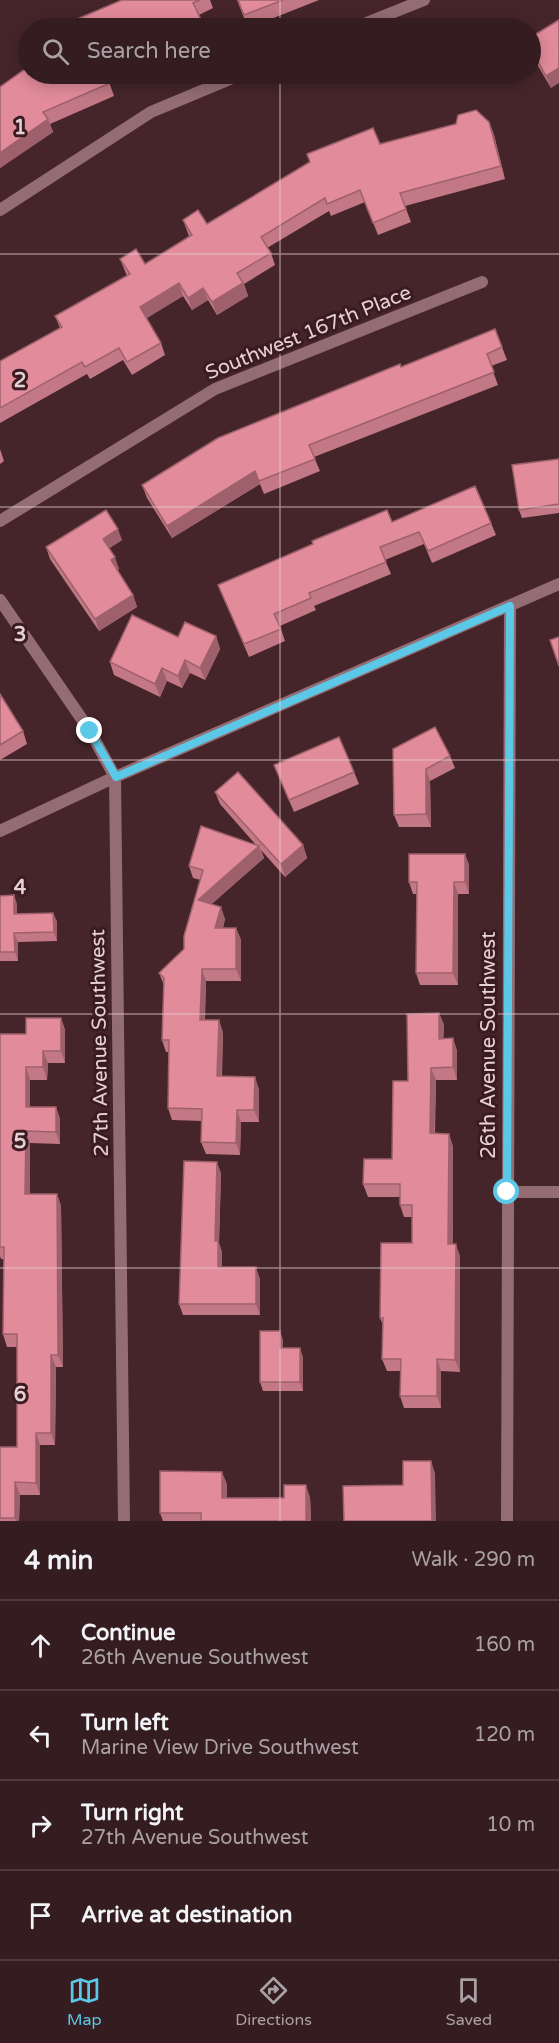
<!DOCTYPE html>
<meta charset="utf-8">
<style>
:root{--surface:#341c20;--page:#3c2529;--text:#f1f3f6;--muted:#a9a1a5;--line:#4e3a3e;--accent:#5ac8e6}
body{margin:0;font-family:"Varela Round",sans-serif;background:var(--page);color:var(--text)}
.stop{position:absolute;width:18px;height:18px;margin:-14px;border:4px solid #5ac8e6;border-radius:50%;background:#fff}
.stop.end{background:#5ac8e6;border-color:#fff;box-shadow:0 2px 6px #0008}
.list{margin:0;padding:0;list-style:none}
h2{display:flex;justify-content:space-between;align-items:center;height:78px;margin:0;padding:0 24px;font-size:26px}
h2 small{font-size:20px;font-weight:400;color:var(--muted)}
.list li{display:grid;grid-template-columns:39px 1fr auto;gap:18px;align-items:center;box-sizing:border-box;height:90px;padding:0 24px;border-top:2px solid var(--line)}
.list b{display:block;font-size:22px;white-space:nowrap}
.list p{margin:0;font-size:20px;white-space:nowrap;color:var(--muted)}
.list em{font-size:20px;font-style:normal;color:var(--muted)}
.icon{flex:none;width:33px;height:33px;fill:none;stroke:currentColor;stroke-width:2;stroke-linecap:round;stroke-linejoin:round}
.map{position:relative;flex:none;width:559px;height:1521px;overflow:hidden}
.search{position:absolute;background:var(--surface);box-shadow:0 3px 15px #0003;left:18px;right:18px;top:18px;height:66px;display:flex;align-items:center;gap:15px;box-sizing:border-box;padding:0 21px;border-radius:33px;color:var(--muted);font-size:22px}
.sheet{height:438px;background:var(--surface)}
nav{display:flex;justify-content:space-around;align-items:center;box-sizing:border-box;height:84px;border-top:2px solid var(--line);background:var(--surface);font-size:16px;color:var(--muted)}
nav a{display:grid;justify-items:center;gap:3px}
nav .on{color:var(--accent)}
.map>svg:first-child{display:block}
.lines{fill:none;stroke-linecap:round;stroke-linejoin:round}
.minor{stroke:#936d73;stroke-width:12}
.tertiary{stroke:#936d73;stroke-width:12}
.wall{fill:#c27885}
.shaded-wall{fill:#9e616c}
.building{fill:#e28b9b;stroke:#9e616c;stroke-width:1.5}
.route{stroke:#5ac8e6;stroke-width:8}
.grid{fill:none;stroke:#e5d0d2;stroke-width:1.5;stroke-opacity:0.55}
.labels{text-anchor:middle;stroke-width:6;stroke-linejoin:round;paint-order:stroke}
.street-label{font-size:20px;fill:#e5d0d2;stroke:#3a1b21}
.grid-label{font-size:20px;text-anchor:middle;font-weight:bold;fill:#e5d0d2;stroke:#3a1b21;stroke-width:6;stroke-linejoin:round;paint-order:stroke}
</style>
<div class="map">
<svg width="559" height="1521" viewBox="0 0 559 1521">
<rect width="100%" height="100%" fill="#45252a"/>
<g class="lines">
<g class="minor">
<path d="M 354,28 L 424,0"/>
<path d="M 0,210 L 151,112 L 242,74"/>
<path d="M 0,521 L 215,389 L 482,282"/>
<path d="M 0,600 L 90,731 L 115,777 L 124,1521"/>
<path d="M 507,1192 L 559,1192"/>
<path d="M 507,1521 L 510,606"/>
</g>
<path class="tertiary" d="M 0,831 L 115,777 L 559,584"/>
</g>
<g class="wall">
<path d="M 122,0 L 210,0 L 213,8 L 199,15 L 205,28 L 56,28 Z"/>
<path d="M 237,0 L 319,0 L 248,28 Z"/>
<path d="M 559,20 L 551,88 L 531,54 L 531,37 Z"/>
<path d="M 28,74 L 121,74 L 108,79 L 114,96 L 50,124 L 53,132 L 0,168 L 0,87 Z"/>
<path d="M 489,122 L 494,135 L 505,179 L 405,206 L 411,222 L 378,235 L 365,202 L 331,216 L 329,211 L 267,248 L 271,253 L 275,265 L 244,284 L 248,296 L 217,315 L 208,300 L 192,310 L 183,296 L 146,318 L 161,343 L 165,355 L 132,375 L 123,360 L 90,379 L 87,374 L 0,423 L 0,361 L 60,328 L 55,316 L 127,276 L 120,259 L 145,264 L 189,236 L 183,220 L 207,224 L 380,144 Z"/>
<path d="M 495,329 L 507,360 L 491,366 L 498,385 L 314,457 L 320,471 L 264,494 L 260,484 L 172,538 L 147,498 L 142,485 L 401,367 Z"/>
<path d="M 0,449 L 4,461 L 0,464 Z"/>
<path d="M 559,459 L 559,513 L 522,518 L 519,510 Z"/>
<path d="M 392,522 L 491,523 L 496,535 L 432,563 L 424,544 L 385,560 L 391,574 L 314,606 L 316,610 L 280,626 L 285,641 L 249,657 L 218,585 Z"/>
<path d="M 122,540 L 109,548 L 119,569 L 117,570 L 133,595 L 137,607 L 99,631 L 50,559 L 46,547 Z"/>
<path d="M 216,636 L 220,649 L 205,680 L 190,673 L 182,688 L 167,681 L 160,697 L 114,675 L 110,662 L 178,637 Z"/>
<path d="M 0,694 L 23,731 L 27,744 L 0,760 Z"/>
<path d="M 393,749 L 450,756 L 455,768 L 430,781 L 431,827 L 399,827 L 394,815 Z"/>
<path d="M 274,765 L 354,772 L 359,784 L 294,812 Z"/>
<path d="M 215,792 L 303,845 L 307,858 L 285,877 L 261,850 L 264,858 L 211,904 L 225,919 L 223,928 L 236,928 L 241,940 L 241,981 L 206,981 L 205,1020 L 223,1032 L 222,1076 L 259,1089 L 259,1122 L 241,1122 L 240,1155 L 206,1154 L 201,1142 L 202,1121 L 172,1120 L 168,1108 L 169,1052 L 166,1052 L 162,1040 L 164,985 L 159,973 L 184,949 L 201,880 L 193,878 L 189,866 L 256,845 L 220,804 Z"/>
<path d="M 465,854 L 469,865 L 469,894 L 458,894 L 458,985 L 420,985 L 416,973 L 417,894 L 413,894 L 409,882 Z"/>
<path d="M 0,896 L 17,904 L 17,914 L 53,913 L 57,922 L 57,941 L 18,942 L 18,961 L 0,961 Z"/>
<path d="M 439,1013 L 444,1025 L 443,1039 L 453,1038 L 457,1051 L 457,1080 L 436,1080 L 435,1133 L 453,1146 L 453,1244 L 460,1256 L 460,1372 L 441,1371 L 441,1408 L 404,1408 L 400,1396 L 400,1371 L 387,1371 L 382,1359 L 383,1325 L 380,1318 L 412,1243 L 412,1217 L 404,1217 L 400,1205 L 400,1197 L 368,1197 L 363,1184 L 392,1159 L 408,1081 Z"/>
<path d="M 61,1018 L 65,1030 L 65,1063 L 48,1063 L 47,1080 L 30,1080 L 30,1107 L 56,1107 L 60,1119 L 60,1144 L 30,1143 L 30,1194 L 57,1194 L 61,1206 L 63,1367 L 56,1367 L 55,1445 L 40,1445 L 40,1495 L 20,1495 L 19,1521 L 0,1521 L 0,1447 L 17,1447 L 17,1347 L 7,1347 L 3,1334 L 4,1259 L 1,1259 L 0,1256 L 0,1034 L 26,1034 Z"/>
<path d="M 221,1173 L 219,1243 L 222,1252 L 222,1267 L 260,1279 L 260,1315 L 183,1315 L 179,1304 Z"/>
<path d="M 283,1340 L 283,1348 L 303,1357 L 303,1391 L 263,1391 L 260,1382 Z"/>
<path d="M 227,1484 L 227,1498 L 310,1497 L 311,1521 L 163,1521 L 160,1513 Z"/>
</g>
<g class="shaded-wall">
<path d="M 559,68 L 559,83 L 551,88 L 546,76 Z"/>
<path d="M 48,119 L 53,132 L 0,168 L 0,153 Z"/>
<path d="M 489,122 L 494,135 L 505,179 L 501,166 Z"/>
<path d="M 179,283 L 183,296 L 144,320 L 140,307 Z"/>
<path d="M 243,283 L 248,296 L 217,315 L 212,302 Z"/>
<path d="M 203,288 L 208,300 L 192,310 L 188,298 Z"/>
<path d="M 255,471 L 260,484 L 172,538 L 167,526 Z"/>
<path d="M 118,529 L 122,540 L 107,550 L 103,539 Z"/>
<path d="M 115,557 L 119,569 L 115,571 L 111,560 Z"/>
<path d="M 133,595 L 137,607 L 99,631 L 95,619 Z"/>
<path d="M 216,636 L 220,649 L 205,680 L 200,668 Z"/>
<path d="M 185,660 L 190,673 L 182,688 L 178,676 Z"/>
<path d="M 162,668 L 167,681 L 160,697 L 155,684 Z"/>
<path d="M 426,769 L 430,781 L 431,827 L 426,814 Z"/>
<path d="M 303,845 L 307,858 L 285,877 L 281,864 Z"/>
<path d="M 259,846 L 264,858 L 203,912 L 198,900 Z"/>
<path d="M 465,854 L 469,865 L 469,894 L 465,882 Z"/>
<path d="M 454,882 L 458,894 L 458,985 L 453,973 Z"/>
<path d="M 14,895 L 17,904 L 17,923 L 14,914 Z"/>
<path d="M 221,907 L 225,919 L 219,940 L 215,928 Z"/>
<path d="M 53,913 L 57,922 L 57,941 L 54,932 Z"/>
<path d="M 236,928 L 241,940 L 241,981 L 236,969 Z"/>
<path d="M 14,933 L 18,942 L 18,961 L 15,952 Z"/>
<path d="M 202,969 L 206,981 L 204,1032 L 200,1020 Z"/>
<path d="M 439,1013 L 444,1025 L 443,1051 L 439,1039 Z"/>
<path d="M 61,1018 L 65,1030 L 65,1063 L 61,1051 Z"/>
<path d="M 219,1020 L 223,1032 L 221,1088 L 217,1076 Z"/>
<path d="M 453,1038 L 457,1051 L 457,1080 L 453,1067 Z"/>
<path d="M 43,1051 L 48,1063 L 47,1080 L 43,1067 Z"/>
<path d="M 26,1067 L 30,1080 L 30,1119 L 26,1107 Z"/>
<path d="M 431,1068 L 436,1080 L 434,1145 L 430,1133 Z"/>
<path d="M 255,1077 L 259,1089 L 259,1122 L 254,1110 Z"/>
<path d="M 56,1107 L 60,1119 L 60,1144 L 56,1132 Z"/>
<path d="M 237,1110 L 241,1122 L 240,1155 L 236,1143 Z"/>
<path d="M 26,1131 L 30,1143 L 30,1206 L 25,1194 Z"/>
<path d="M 449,1134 L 453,1146 L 453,1256 L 448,1244 Z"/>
<path d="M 217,1162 L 221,1173 L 219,1243 L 222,1252 L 222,1278 L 218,1267 L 215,1241 Z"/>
<path d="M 57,1194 L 61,1206 L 63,1367 L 58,1355 Z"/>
<path d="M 456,1244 L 460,1256 L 460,1372 L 455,1360 Z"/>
<path d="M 256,1267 L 260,1279 L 260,1315 L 256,1304 Z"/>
<path d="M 280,1331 L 283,1340 L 283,1357 L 280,1348 Z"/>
<path d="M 300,1348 L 303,1357 L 303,1391 L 300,1382 Z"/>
<path d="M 51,1355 L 56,1367 L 55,1445 L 51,1433 Z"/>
<path d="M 437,1359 L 441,1371 L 441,1408 L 437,1396 Z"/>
<path d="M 36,1433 L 40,1445 L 40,1495 L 36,1483 Z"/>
<path d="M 431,1461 L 435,1473 L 436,1521 L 432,1521 Z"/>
<path d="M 222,1472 L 227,1484 L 227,1510 L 222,1498 Z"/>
<path d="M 15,1482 L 20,1495 L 19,1521 L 16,1521 L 15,1518 Z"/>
<path d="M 306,1485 L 310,1497 L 311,1521 L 306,1521 Z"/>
</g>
<g class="building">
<path d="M 122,0 L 200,0 L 193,3 L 205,28 L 166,28 L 162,19 L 142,28 L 56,28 Z"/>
<path d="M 238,0 L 283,0 L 244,15 Z"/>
<path d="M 559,20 L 559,68 L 546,76 L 531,49 L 531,37 Z"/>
<path d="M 28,67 L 28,74 L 106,74 L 110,83 L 43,112 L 48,119 L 0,153 L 0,87 Z"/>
<path d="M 476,110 L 489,122 L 501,166 L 400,193 L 406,209 L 373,223 L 360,190 L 327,204 L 325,198 L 261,237 L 271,253 L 237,273 L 243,283 L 212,302 L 203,288 L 188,298 L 179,283 L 140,307 L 161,343 L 127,362 L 119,348 L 85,367 L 82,362 L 0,408 L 0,361 L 62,327 L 55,316 L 130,274 L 120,259 L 136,249 L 145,264 L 192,235 L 183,220 L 198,210 L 207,224 L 310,162 L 307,154 L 373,128 L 380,144 L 456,124 L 458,115 Z"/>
<path d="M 495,329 L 502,347 L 487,354 L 494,372 L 309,445 L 315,459 L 259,481 L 255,471 L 167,526 L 142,485 L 218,438 L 400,364 L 401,367 Z"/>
<path d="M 559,459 L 559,504 L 519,510 L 512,465 Z"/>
<path d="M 475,486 L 491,523 L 428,551 L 419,532 L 380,547 L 386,562 L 309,593 L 311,598 L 274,614 L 281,629 L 244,644 L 218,585 L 313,544 L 312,541 L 387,510 L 392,522 Z"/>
<path d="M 106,510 L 118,529 L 103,539 L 115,557 L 111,560 L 133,595 L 95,619 L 46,547 Z"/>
<path d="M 132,615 L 178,637 L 185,622 L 216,636 L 200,668 L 185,660 L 178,676 L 162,668 L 155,684 L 110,662 Z"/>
<path d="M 559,637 L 559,666 L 550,640 Z"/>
<path d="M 0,694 L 23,731 L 0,745 Z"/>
<path d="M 435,727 L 450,756 L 426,769 L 426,814 L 394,815 L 393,749 Z"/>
<path d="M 339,737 L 354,772 L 289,800 L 274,765 Z"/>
<path d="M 238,772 L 303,845 L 281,864 L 215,792 Z"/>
<path d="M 201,826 L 259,846 L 198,900 L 221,907 L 215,928 L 236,928 L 236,969 L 202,969 L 200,1020 L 219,1020 L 217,1076 L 255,1077 L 254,1110 L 237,1110 L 236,1143 L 201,1142 L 202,1109 L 168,1108 L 169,1040 L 162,1040 L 164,978 L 159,973 L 184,949 L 184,936 L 203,870 L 189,866 Z"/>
<path d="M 409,854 L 465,854 L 465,882 L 454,882 L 453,973 L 416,973 L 417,882 L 409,882 Z"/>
<path d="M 14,895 L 14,914 L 53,913 L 54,932 L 14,933 L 15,952 L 0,952 L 0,896 Z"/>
<path d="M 439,1013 L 439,1039 L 453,1038 L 453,1067 L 431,1068 L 430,1133 L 449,1134 L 448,1244 L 456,1244 L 455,1360 L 437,1359 L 437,1396 L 400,1396 L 401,1359 L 382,1359 L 383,1318 L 380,1318 L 381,1243 L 412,1243 L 412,1205 L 400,1205 L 400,1184 L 363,1184 L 364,1159 L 392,1159 L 393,1081 L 408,1081 L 407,1014 Z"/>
<path d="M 26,1018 L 61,1018 L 61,1051 L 43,1051 L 43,1067 L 26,1067 L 26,1107 L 56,1107 L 56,1132 L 26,1131 L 25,1194 L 57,1194 L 58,1355 L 51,1355 L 51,1433 L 36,1433 L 36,1483 L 15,1482 L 15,1518 L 0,1518 L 0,1447 L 17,1447 L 17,1334 L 3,1334 L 4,1247 L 0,1247 L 0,1034 L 26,1034 Z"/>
<path d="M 184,1161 L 217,1162 L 215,1241 L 218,1241 L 218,1267 L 256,1267 L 256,1304 L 179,1304 Z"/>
<path d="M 260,1331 L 280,1331 L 280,1348 L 300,1348 L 300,1382 L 260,1382 Z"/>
<path d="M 403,1461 L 431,1461 L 432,1521 L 344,1521 L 343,1486 L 403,1485 Z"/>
<path d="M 160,1471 L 222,1472 L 222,1498 L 284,1498 L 284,1485 L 306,1485 L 306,1521 L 201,1521 L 201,1513 L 160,1513 Z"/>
</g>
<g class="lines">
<path class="route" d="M 90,731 L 116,777 L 510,606 L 507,1192"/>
</g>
<path class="grid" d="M 280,0 L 280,28M 280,74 L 280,1521M 0,254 L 559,254M 0,507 L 559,507M 0,760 L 559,760M 0,1014 L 559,1014M 0,1268 L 559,1268"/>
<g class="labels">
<g class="street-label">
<text transform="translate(308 332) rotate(-22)" y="7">Southwest 167th Place</text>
<text transform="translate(99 1043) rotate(-91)" y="7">27th Avenue Southwest</text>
<text transform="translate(488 1045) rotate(-90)" y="7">26th Avenue Southwest</text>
</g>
</g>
<g class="grid-label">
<text x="20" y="134">1</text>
<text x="20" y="387">2</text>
<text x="20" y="641">3</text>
<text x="20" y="894">4</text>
<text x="20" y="1148">5</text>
<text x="20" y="1401">6</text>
</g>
</svg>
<div class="stop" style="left:507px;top:1192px"></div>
<div class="stop end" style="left:90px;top:731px"></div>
<div class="search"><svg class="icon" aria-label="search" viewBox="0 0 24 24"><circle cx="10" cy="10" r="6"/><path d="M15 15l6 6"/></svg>Search here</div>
</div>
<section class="sheet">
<h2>4 min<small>Walk · 290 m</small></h2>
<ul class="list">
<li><svg class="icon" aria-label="ahead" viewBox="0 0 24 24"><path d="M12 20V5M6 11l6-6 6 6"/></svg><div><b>Continue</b><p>26th Avenue Southwest</p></div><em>160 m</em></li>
<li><svg class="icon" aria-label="left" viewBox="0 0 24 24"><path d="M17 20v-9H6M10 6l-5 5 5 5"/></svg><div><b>Turn left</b><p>Marine View Drive Southwest</p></div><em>120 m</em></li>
<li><svg class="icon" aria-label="right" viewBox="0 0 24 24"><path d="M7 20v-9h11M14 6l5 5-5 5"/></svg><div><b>Turn right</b><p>27th Avenue Southwest</p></div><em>10 m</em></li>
<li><svg class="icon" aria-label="arrive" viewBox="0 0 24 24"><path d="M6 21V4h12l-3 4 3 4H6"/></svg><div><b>Arrive at destination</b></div></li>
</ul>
</section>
<nav>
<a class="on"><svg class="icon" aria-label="map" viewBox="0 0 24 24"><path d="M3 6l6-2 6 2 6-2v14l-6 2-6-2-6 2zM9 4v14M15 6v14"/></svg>Map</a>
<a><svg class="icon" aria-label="directions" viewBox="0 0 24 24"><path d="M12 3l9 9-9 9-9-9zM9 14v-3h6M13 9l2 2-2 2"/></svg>Directions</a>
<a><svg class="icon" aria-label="saved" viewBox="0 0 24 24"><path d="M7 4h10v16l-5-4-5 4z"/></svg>Saved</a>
</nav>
